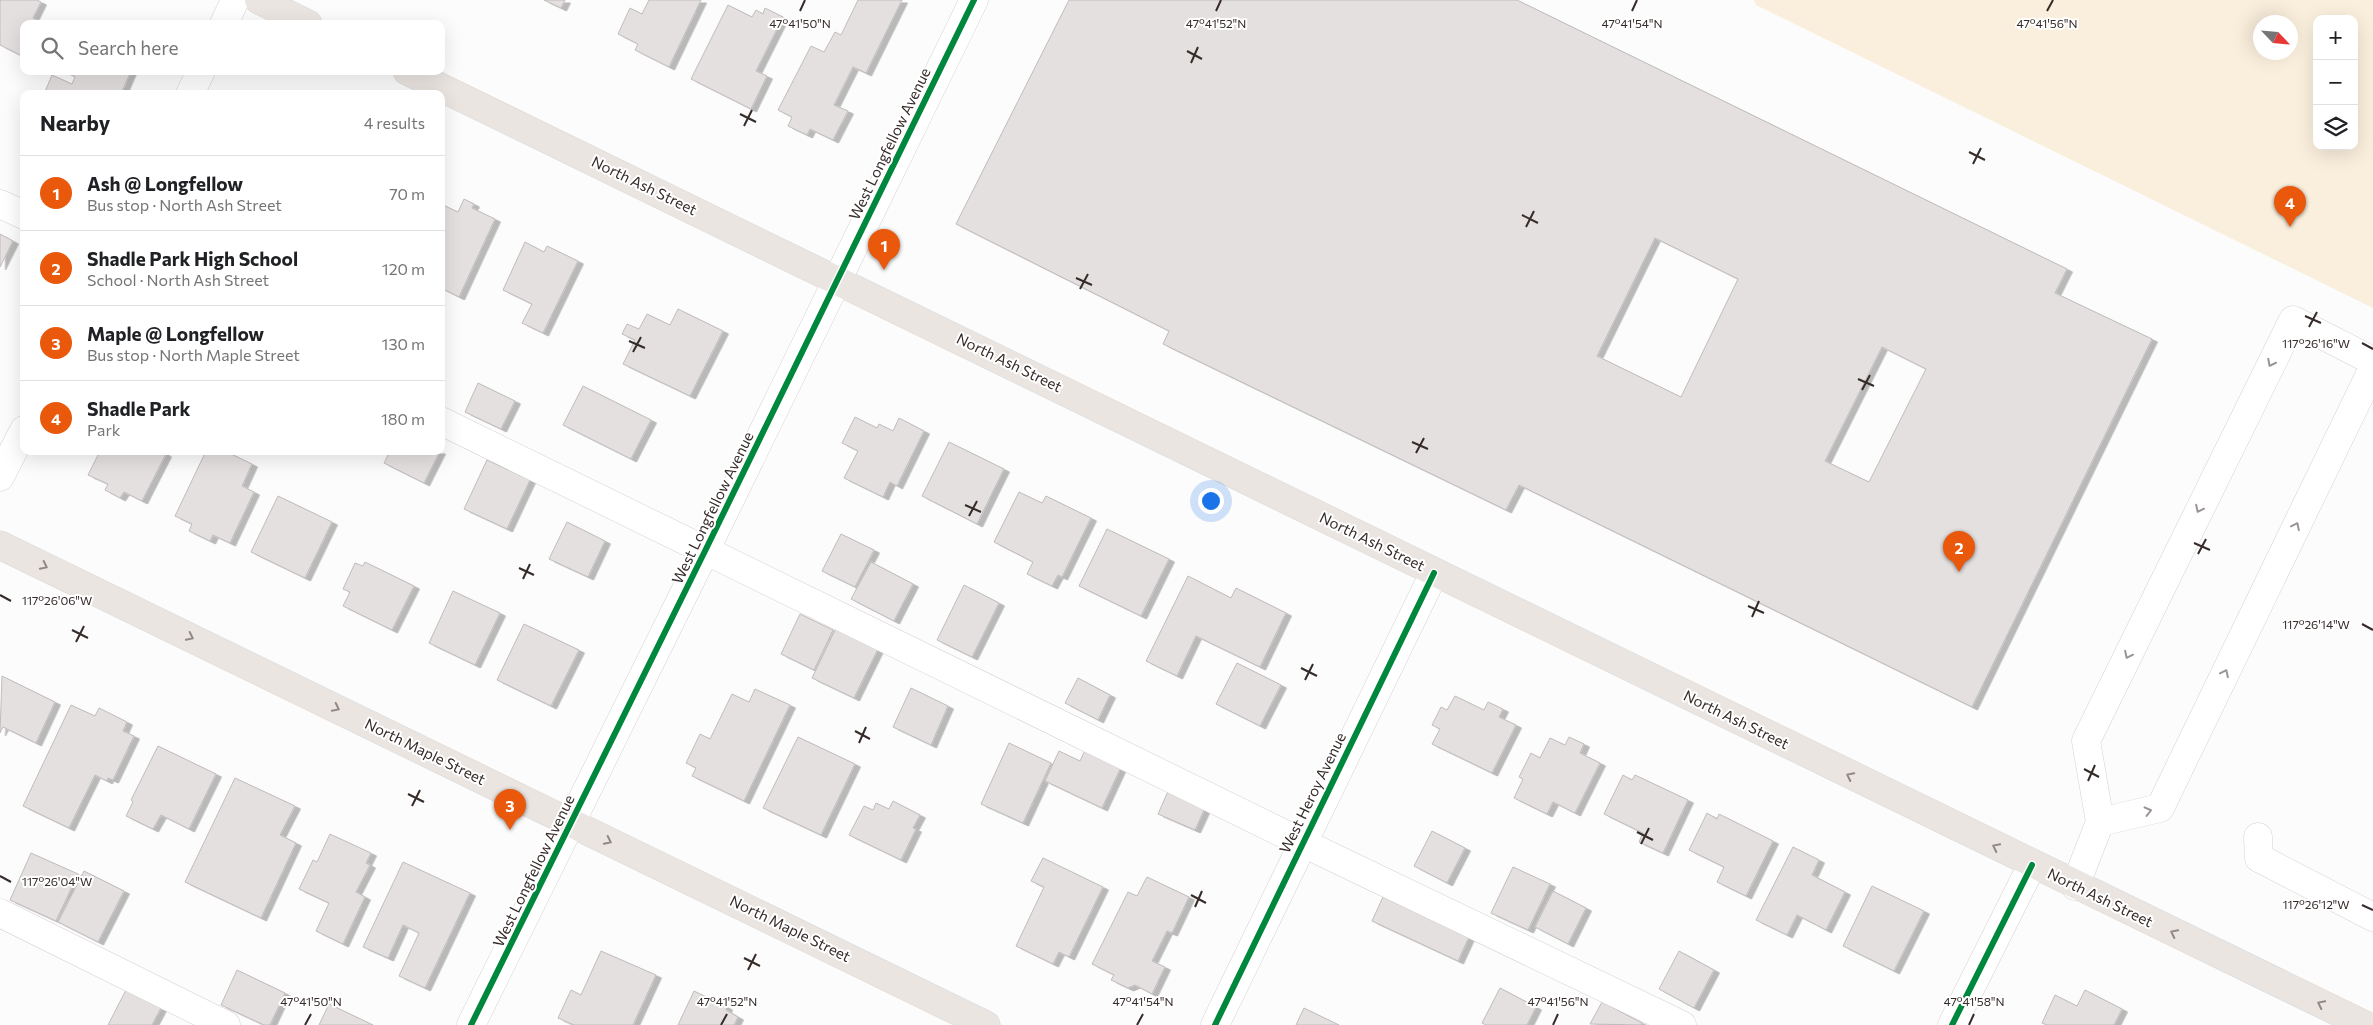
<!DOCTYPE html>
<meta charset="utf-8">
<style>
:root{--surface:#fff;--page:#f6f6f6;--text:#202124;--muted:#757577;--line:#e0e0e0;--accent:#ea580c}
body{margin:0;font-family:Commissioner,sans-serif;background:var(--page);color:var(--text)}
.controls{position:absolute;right:15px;top:15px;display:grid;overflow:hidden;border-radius:10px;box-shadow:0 5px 20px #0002}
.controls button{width:45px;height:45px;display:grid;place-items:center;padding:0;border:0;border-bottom:1px solid var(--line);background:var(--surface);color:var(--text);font:25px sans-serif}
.compass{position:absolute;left:2253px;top:15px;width:45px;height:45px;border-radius:50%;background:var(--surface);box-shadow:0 5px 20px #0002;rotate:116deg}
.you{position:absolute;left:1210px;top:500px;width:18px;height:18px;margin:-12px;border:4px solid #fff;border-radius:50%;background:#1a73e8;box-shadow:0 0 0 8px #1a73e833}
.badge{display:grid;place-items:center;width:32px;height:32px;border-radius:50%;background:var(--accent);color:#fff;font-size:16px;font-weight:700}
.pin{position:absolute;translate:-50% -41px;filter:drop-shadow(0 1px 2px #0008)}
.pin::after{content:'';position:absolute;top:26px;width:18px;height:15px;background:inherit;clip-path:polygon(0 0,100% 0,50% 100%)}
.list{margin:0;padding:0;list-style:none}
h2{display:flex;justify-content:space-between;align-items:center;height:65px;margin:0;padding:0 20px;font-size:21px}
h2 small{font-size:16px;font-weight:400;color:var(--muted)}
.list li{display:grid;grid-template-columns:32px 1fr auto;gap:15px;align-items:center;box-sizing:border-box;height:75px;padding:0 20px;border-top:1px solid var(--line)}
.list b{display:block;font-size:19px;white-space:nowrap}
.list p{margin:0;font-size:16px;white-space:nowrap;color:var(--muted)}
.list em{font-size:16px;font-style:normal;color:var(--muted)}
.icon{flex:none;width:28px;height:28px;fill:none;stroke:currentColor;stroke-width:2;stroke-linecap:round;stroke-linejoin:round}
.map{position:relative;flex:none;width:2373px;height:1025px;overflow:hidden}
.search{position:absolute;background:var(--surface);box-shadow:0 5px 20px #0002;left:20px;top:20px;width:425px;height:55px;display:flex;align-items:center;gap:12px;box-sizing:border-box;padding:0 18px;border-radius:10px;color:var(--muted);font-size:19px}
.panel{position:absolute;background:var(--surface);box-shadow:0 5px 20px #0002;left:20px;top:90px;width:425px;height:365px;border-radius:10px}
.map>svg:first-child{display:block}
.green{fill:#faeedc;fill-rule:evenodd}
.building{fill:#e5e0e0;stroke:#c0bbbc;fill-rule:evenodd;filter:url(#shadow)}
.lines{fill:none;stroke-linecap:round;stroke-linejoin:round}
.minor-casing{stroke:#d6d1d1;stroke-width:29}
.major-casing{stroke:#dad8d8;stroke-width:29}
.minor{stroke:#fff;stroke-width:28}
.major{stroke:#eae5e1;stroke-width:28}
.cycleway-casing{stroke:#fff;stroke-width:9}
.cycleway{stroke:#00873e;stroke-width:6}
.oneway{stroke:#9a9594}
.oneway2{stroke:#908885}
.ticks{fill:none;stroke:#352b29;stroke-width:2}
.labels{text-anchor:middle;stroke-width:4;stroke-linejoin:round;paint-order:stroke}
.street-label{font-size:15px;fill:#352b29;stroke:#fff}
.ticks-label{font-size:12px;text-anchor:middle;fill:#352b29;stroke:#fff;stroke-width:4;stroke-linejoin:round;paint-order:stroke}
</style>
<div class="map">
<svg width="2373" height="1025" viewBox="0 0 2373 1025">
<defs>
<filter id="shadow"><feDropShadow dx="5.5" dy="3" stdDeviation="0" flood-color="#0004"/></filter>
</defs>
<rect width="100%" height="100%" fill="#fcfcfc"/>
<path class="green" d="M 1754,0 L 2373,0 L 2373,308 L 1756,5 ZM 2317,19 L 2354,19 L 2354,146 L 2317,146 ZM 2260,22 L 2290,22 L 2290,52 L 2260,52 Z"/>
<g class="building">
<path d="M 0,0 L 37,0 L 41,2 L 33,18 L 45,24 L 24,24 L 24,57 L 0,45 Z"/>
<path d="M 544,0 L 565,0 L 561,8 Z"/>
<path d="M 649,0 L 701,0 L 669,67 L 635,50 L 638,44 L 618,34 L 630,8 L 642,14 Z"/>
<path d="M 858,0 L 902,0 L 866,73 L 853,67 L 834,105 L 848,111 L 833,140 L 810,129 L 807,135 L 788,126 L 792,117 L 778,110 L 811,46 L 824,52 L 835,32 L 841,35 Z"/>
<path d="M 1069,0 L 1517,0 L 2067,269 L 2055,293 L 2152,339 L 1972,707 L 1519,485 L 1506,510 L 1163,344 L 1169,331 L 956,224 ZM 1655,238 L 1738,279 L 1681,397 L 1597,356 ZM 1882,347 L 1926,369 L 1869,482 L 1825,461 Z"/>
<path d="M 728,5 L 752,17 L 756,10 L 763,14 L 765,8 L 783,17 L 756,71 L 767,76 L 751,109 L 691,79 Z"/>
<path d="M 64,71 L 131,71 L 121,94 L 84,94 L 78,91 L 77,94 L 44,94 L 52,75 L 72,84 L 75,77 Z"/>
<path d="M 464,199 L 474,204 L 472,208 L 495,219 L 459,297 L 441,288 L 441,204 L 458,212 Z"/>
<path d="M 0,234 L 13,241 L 0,267 Z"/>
<path d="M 525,242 L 544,252 L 547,246 L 578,261 L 543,333 L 522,323 L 532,304 L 503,290 Z"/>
<path d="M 678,309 L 723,331 L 690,396 L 623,364 L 635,340 L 622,334 L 627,324 L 639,329 L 647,314 L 670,325 Z"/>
<path d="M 478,383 L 515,401 L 501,429 L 465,412 Z"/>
<path d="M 583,386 L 651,420 L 631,459 L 563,425 Z"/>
<path d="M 855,417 L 877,428 L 879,424 L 893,431 L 899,418 L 924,431 L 897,486 L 890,482 L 883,497 L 844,478 L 858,451 L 842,443 Z"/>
<path d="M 949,442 L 1004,469 L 977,524 L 922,496 Z"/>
<path d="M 100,451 L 161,451 L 166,454 L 142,501 L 124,492 L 120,498 L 105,490 L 108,484 L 88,475 Z"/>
<path d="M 206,451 L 225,451 L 252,464 L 242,486 L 254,492 L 230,543 L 213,535 L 210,541 L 189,531 L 192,524 L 175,516 Z"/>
<path d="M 390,451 L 440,451 L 424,483 L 384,463 Z"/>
<path d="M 487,460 L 530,480 L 507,529 L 464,509 Z"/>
<path d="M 1019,492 L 1042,503 L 1046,496 L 1091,518 L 1062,577 L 1058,575 L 1052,586 L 1027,574 L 1033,562 L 994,542 Z"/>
<path d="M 278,496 L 332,522 L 305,578 L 251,552 Z"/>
<path d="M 567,522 L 605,541 L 588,577 L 549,559 Z"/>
<path d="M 1107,529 L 1169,559 L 1141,616 L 1079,586 Z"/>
<path d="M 841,534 L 874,550 L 855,587 L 822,571 Z"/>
<path d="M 365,562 L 414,586 L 392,630 L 343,606 L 350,592 L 343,589 L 355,563 L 363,566 Z"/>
<path d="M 871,562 L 913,584 L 894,621 L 851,599 Z"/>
<path d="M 1188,576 L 1231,598 L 1236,588 L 1286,613 L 1260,667 L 1196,636 L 1177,676 L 1146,661 Z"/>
<path d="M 964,585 L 999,603 L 972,657 L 937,640 Z"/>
<path d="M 453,591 L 500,613 L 475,665 L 429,643 Z"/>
<path d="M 800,614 L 833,630 L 814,670 L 781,654 Z"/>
<path d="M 524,624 L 579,650 L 551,706 L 497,680 Z"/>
<path d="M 836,628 L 878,649 L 854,698 L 812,678 Z"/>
<path d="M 1237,663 L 1281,685 L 1260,726 L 1216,704 Z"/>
<path d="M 2,676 L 55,702 L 36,743 L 3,727 L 0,733 Z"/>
<path d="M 1078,678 L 1110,695 L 1098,720 L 1065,703 Z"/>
<path d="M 911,688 L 948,706 L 931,745 L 893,727 Z"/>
<path d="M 755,689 L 790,705 L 744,801 L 692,776 L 696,768 L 686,763 L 700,734 L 710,739 L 732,694 L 749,702 Z"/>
<path d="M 1455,696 L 1484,710 L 1488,702 L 1503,709 L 1499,717 L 1516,725 L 1492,773 L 1432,744 L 1440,729 L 1432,725 L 1441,707 L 1447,710 Z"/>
<path d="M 71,705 L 95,716 L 99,708 L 127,722 L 123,731 L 134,736 L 113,780 L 108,778 L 107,781 L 95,775 L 69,828 L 23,806 Z"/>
<path d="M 798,737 L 855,764 L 821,835 L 763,808 Z"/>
<path d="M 1569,737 L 1584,744 L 1580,753 L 1600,763 L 1575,813 L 1553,802 L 1547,814 L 1514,798 L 1523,779 L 1519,777 L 1531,753 L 1540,758 L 1550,738 L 1565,745 Z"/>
<path d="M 1009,743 L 1051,763 L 1023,823 L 981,804 Z"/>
<path d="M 158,746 L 216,774 L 189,829 L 161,815 L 153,829 L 126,816 L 133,802 L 131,800 Z"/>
<path d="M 1086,748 L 1122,765 L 1102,808 L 1045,781 L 1059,751 L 1080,761 Z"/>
<path d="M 1623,775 L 1632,780 L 1635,775 L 1688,800 L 1663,853 L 1639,842 L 1643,833 L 1604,814 Z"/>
<path d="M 235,778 L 295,806 L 280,835 L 296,843 L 261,918 L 185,882 Z"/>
<path d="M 1169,789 L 1206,806 L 1195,830 L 1158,814 Z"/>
<path d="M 893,801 L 920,815 L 913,828 L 916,829 L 901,860 L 849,835 L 864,806 L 873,810 L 876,803 L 889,809 Z"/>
<path d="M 1707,813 L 1717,819 L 1719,814 L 1773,841 L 1746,896 L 1717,882 L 1724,867 L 1689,850 Z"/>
<path d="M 1432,831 L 1465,848 L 1447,883 L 1414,866 Z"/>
<path d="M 330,834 L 371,853 L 366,863 L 370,865 L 356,892 L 365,897 L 343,944 L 316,931 L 329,903 L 299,889 L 313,860 L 317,862 Z"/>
<path d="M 1793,847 L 1819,860 L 1812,875 L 1845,892 L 1826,930 L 1797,915 L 1787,935 L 1756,920 Z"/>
<path d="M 31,853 L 78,874 L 56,921 L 10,900 Z"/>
<path d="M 1043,858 L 1103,887 L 1069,957 L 1059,952 L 1053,964 L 1016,946 L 1044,887 L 1031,881 Z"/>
<path d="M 403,862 L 470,893 L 425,988 L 399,976 L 419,933 L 403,925 L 388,958 L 363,947 Z"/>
<path d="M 1513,867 L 1550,884 L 1528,930 L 1491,913 Z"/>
<path d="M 84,871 L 124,891 L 98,942 L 58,922 Z"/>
<path d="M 1147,877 L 1189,897 L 1172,933 L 1167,931 L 1152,961 L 1165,967 L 1152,994 L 1135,985 L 1128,988 L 1111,980 L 1114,975 L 1092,964 L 1128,892 L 1137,896 Z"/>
<path d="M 1872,886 L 1924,911 L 1894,971 L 1843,946 Z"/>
<path d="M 1553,891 L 1586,908 L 1568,944 L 1535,927 Z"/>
<path d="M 1383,897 L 1469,937 L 1458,961 L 1372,921 Z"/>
<path d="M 601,951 L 656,975 L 633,1025 L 574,1025 L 558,1018 L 571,990 L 581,995 Z"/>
<path d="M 1679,951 L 1714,970 L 1694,1008 L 1659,989 Z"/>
<path d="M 237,970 L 285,993 L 270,1025 L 264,1025 L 221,1005 Z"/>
<path d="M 1500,988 L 1536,1007 L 1527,1025 L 1486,1025 L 1482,1023 Z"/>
<path d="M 126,990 L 161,1008 L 152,1025 L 108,1025 Z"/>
<path d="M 2085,990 L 2122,1009 L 2114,1025 L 2047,1025 L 2042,1023 L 2055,995 L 2077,1006 Z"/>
<path d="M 694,991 L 727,1007 L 726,1010 L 738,1017 L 734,1025 L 678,1025 Z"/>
<path d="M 1602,1002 L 1642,1023 L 1641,1025 L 1590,1024 Z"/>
<path d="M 329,1004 L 373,1025 L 319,1025 Z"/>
<path d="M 1304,1008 L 1339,1025 L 1296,1025 Z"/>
</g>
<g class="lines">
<g class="minor-casing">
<g id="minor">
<path d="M 224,24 L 235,0"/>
<path d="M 190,94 L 201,71"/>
<path d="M 0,204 L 24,215"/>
<path d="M 441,421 L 1303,843 L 1682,1025"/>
<path d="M 0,477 L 24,430"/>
<path d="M 2100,822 L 2160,808 L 2373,368"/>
<path d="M 2258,837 L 2259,858 L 2373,917"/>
<path d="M 2075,886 L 2100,822 L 2086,741 L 2293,320 L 2373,361"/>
<path d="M 0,913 L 226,1025"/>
<path d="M 471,1025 L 705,551 L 974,0"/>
<path d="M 1215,1025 L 1434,573"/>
<path d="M 1952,1025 L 2032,865"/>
</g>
</g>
<g class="major-casing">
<g id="major">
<path d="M 259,0 L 308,24"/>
<path d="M 407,71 C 1061,387 1710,710 2365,1025"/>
<path d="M 0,545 L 986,1025"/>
</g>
</g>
<use href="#minor" class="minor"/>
<use href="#major" class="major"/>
<g class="cycleway-casing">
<g id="cycleway">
<path d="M 471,1025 L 705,551 L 974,0"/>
<path d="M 1215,1025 L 1434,573"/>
<path d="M 1952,1025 L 2032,865"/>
</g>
</g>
<use href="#cycleway" class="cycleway"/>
</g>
<defs><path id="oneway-chevron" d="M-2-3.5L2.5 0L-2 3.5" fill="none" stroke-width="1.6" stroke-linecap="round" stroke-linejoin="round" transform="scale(1.25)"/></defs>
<g class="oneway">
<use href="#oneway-chevron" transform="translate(2271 363) rotate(117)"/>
<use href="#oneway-chevron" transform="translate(2199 509) rotate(116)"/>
<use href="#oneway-chevron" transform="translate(2296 526) rotate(-64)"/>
<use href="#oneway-chevron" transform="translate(2128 655) rotate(116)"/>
<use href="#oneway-chevron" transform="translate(2225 673) rotate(-64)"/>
<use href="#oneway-chevron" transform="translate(2148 811) rotate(-14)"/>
</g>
<g class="oneway2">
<use href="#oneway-chevron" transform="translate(44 566) rotate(26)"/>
<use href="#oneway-chevron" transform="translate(190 637) rotate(26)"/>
<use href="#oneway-chevron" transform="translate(336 708) rotate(26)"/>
<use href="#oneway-chevron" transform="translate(1850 776) rotate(-154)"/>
<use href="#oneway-chevron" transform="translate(608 841) rotate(26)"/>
<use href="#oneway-chevron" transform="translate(1996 847) rotate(-154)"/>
<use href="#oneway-chevron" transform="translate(2174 933) rotate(-154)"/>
<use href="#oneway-chevron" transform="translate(2321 1004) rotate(-154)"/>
</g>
<path class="ticks" d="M 800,11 L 805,0M 1216,11 L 1221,0M 1632,11 L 1637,0M 2047,11 L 2053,0M 1187,51 L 1202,59M 1191,63 L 1198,47M 740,114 L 756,122M 744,126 L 752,110M 1969,152 L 1985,160M 1973,164 L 1981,148M 1522,215 L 1538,223M 1526,227 L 1534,211M 1076,278 L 1092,285M 1080,289 L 1088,274M 2305,316 L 2321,323M 2309,327 L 2317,312M 629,341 L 645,348M 2362,343 L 2373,349M 633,352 L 641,337M 1858,379 L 1874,386M 1862,390 L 1870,375M 1412,442 L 1428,449M 1416,453 L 1424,438M 965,505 L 981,512M 969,516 L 977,501M 2194,543 L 2210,550M 2198,554 L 2206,539M 519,568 L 534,575M 523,579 L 530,564M 0,595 L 11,601M 1748,606 L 1764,613M 1752,617 L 1759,601M 2362,624 L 2373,630M 72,630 L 88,638M 76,642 L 84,626M 1301,668 L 1317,676M 1305,680 L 1313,664M 855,731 L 870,739M 859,743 L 866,727M 2084,769 L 2099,777M 2088,781 L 2095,765M 408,794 L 424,802M 412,806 L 420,790M 1637,832 L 1653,840M 1641,844 L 1649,828M 0,876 L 11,882M 1191,895 L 1206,903M 2362,905 L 2373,910M 1195,907 L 1202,891M 744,958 L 760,966M 748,970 L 756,954M 305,1025 L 311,1014M 721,1025 L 727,1014M 1137,1025 L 1143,1014M 1553,1025 L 1558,1014M 1969,1025 L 1974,1014"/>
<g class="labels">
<g class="street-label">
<text transform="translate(890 144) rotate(-64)" y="5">West Longfellow Avenue</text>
<text transform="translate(644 186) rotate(26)" y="5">North Ash Street</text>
<text transform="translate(1009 363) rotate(26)" y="5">North Ash Street</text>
<text transform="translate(713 508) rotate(-64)" y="5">West Longfellow Avenue</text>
<text transform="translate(1372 542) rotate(26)" y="5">North Ash Street</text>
<text transform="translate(1736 720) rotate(26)" y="5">North Ash Street</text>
<text transform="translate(425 752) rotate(26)" y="5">North Maple Street</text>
<text transform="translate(1313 793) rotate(-64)" y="5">West Heroy Avenue</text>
<text transform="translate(534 871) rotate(-64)" y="5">West Longfellow Avenue</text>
<text transform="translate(2100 898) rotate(26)" y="5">North Ash Street</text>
<text transform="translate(790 929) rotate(26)" y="5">North Maple Street</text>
</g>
</g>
<g class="ticks-label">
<text x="800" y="28">47°41'50"N</text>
<text x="1216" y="28">47°41'52"N</text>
<text x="1632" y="28">47°41'54"N</text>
<text x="2047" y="28">47°41'56"N</text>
<text x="2316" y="348">117°26'16"W</text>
<text x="57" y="605">117°26'06"W</text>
<text x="2316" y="629">117°26'14"W</text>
<text x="57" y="886">117°26'04"W</text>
<text x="2316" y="909">117°26'12"W</text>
<text x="311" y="1006">47°41'50"N</text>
<text x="727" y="1006">47°41'52"N</text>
<text x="1143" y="1006">47°41'54"N</text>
<text x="1558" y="1006">47°41'56"N</text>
<text x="1974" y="1006">47°41'58"N</text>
</g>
</svg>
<div class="controls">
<button>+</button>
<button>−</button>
<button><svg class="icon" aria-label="layers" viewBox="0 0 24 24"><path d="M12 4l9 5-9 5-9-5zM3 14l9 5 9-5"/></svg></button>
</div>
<svg class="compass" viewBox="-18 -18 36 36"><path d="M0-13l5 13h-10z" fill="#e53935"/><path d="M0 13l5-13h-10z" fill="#757577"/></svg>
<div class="you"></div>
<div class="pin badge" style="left:884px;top:270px">1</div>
<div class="pin badge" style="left:1959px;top:572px">2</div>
<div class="pin badge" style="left:510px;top:830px">3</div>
<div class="pin badge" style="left:2290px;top:227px">4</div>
<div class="search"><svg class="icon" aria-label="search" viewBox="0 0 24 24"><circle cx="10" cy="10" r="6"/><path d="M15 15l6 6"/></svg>Search here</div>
<section class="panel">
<h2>Nearby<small>4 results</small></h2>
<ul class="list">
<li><span class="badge">1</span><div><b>Ash @ Longfellow</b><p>Bus stop · North Ash Street</p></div><em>70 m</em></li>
<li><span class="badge">2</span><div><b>Shadle Park High School</b><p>School · North Ash Street</p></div><em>120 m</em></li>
<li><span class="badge">3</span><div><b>Maple @ Longfellow</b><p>Bus stop · North Maple Street</p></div><em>130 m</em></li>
<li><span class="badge">4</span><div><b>Shadle Park</b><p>Park</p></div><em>180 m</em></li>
</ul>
</section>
</div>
